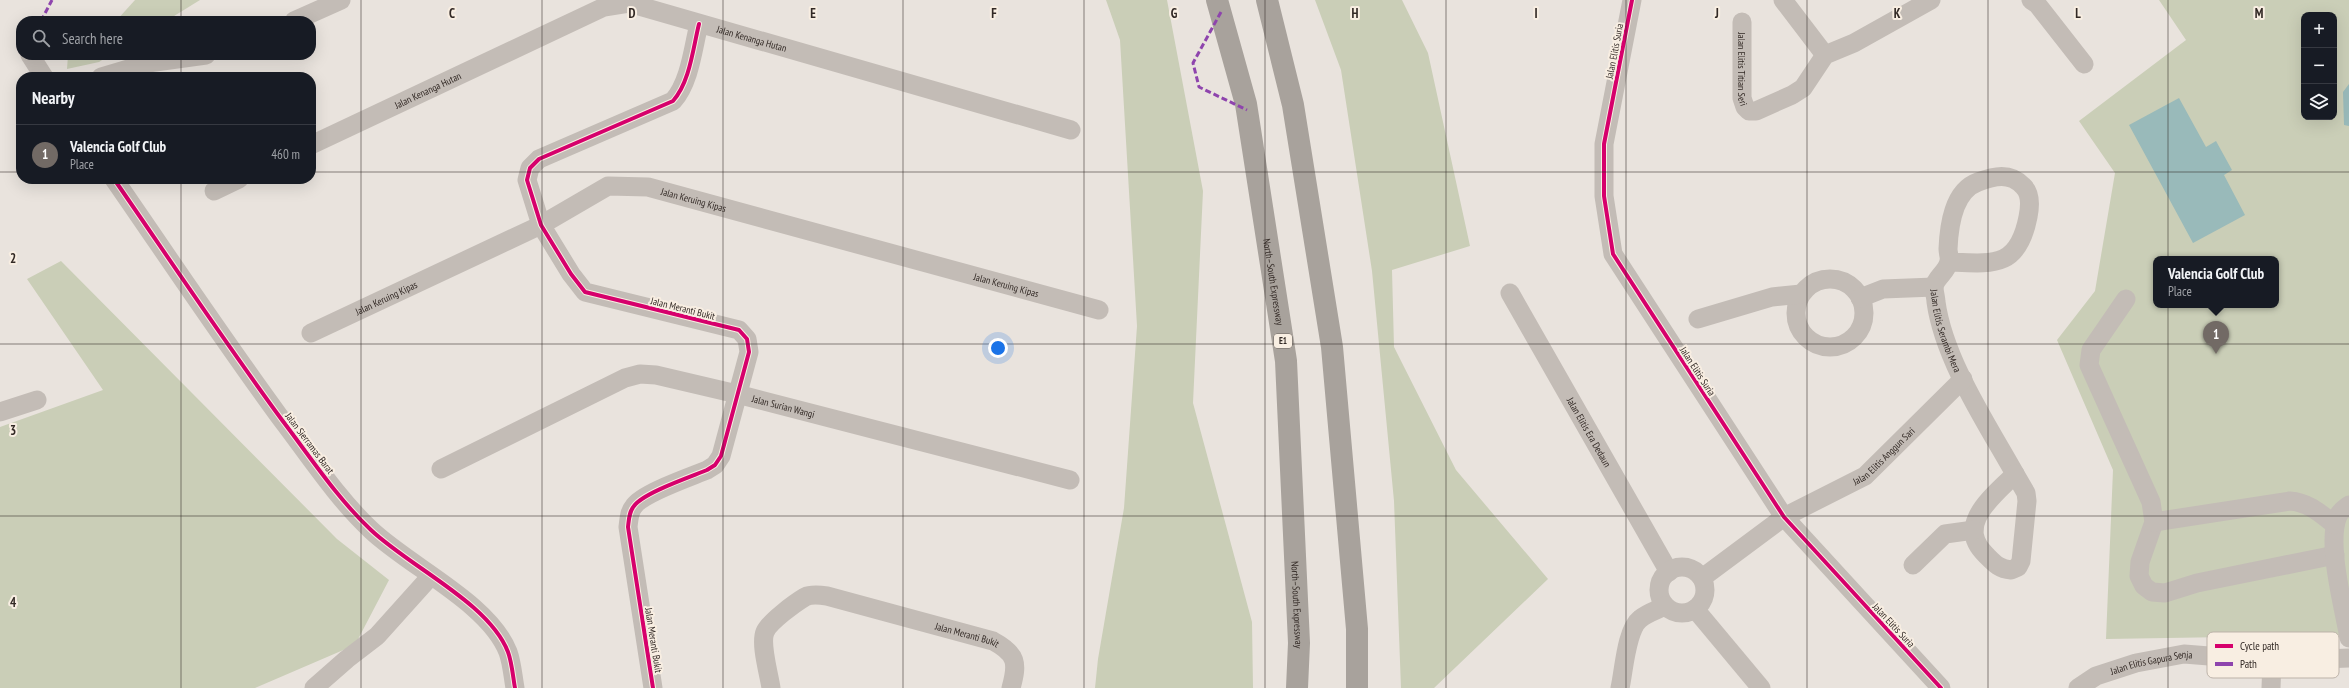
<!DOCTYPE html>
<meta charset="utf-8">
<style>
:root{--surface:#171b24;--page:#242831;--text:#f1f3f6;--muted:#9ea1a6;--line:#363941;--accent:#726a65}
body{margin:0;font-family:"PT Sans Narrow",sans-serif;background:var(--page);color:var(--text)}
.controls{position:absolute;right:12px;top:12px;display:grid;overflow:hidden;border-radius:8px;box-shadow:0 4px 16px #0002}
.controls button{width:36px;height:36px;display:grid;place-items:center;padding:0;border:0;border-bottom:1px solid var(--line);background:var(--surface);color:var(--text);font:20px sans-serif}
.you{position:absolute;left:998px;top:348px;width:14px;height:14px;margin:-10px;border:3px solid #fff;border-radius:50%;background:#1a73e8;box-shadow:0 0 0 6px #1a73e833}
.badge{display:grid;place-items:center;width:26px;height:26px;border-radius:50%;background:var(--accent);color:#fff;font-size:13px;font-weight:700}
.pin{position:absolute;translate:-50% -33px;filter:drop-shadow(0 1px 2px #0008)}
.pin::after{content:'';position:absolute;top:21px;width:14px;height:12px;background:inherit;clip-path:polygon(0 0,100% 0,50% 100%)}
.popup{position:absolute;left:2153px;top:256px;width:126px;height:52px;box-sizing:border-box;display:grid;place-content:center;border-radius:8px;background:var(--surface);filter:drop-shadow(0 1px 3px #0005);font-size:13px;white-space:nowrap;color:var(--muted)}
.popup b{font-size:15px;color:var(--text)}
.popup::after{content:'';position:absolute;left:50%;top:100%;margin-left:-8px;border:8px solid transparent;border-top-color:var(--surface)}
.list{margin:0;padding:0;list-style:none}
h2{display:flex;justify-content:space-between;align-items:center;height:52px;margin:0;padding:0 16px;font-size:17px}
h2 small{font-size:13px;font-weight:400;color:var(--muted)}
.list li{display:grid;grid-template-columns:26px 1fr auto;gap:12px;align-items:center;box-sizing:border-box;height:60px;padding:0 16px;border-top:1px solid var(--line)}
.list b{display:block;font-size:15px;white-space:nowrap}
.list p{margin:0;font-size:13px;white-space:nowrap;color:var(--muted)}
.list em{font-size:13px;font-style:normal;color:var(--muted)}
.icon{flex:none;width:22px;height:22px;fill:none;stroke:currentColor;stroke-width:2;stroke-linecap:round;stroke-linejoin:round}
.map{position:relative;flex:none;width:2349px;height:688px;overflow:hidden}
.search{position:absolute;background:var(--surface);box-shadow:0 4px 16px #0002;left:16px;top:16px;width:300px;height:44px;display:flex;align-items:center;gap:10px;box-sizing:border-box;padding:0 14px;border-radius:16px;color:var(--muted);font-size:15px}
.panel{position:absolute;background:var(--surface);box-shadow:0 4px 16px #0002;left:16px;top:72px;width:300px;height:112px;border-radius:16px}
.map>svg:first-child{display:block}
.green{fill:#caceb7;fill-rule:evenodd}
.water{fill:#99baba}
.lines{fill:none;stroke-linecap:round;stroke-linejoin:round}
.minor{stroke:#c3bcb6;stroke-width:19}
.highway{stroke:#a8a29c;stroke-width:22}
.quiet{stroke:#8e44ad;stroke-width:3;stroke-dasharray:6 3;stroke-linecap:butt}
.cycleway-casing{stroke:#f8eee2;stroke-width:6}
.cycleway{stroke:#d6006c;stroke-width:4}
.grid{fill:none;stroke:#322925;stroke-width:1;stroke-opacity:0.55}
.labels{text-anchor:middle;stroke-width:4;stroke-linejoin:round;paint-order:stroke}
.shield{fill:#f8eee2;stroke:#6d645e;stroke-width:1}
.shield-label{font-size:9px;font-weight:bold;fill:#322925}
.street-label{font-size:10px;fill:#322925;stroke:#f8eee2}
.key{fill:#f8eee2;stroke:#bdb3a9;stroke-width:1}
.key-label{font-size:11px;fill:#322925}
.grid-label{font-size:13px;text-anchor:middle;font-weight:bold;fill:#322925;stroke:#f8eee2;stroke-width:4;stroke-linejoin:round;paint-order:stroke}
</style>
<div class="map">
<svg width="2349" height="688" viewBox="0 0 2349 688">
<rect width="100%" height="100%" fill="#e9e3dd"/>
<g class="green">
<path d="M 135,0 L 200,0 L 166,21 L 116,21 Z"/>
<path d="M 1106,0 L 1167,0 L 1203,191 L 1193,403 L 1252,622 L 1253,688 L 1095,688 L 1098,659 L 1124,508 L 1137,326 L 1120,40 Z"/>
<path d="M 1315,0 L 1402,0 L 1428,53 L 1470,246 L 1392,270 L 1394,347 L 1456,470 L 1548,579 L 1434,688 L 1401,688 L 1394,501 L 1372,271 L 1341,70 Z"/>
<path d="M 2159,0 L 2349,0 L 2349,635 L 2106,639 L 2113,470 L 2057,340 L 2095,291 L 2115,173 L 2079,121 L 2186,40 ZM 2304,15 L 2334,15 L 2334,117 L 2304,117 ZM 2156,259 L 2276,259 L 2276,305 L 2156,305 Z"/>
<path d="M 68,55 L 110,55 L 99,62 L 67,69 Z"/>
<path d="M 61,261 L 337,539 L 389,580 L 355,645 L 255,688 L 0,688 L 0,427 L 103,390 L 27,279 Z"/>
</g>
<g class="water">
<path d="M 2349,84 L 2349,126 L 2344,125 L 2343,92 Z"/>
<path d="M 2179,98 L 2206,147 L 2216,141 L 2232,170 L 2224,175 L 2245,215 L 2193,243 L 2129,125 Z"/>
</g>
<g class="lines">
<g class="minor">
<path d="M 1632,0 L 1604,144 L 1604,196 L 1613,254 L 1784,517 L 1941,688"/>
<path d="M 1783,0 L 1825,55"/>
<path d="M 2031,0 L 2037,4 L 2084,64"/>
<path d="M 294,21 L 341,0"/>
<path id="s1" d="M 1742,22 L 1742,98 L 1745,107 L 1749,111 L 1756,111 L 1792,95 L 1803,88 L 1825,55 L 1854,43 L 1931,0"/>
<path d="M 30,55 L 44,77"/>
<path d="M 148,63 L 206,55"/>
<path d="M 101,77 L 148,63 L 135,77"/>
<path id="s2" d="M 311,145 L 604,7 L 629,3 L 1071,130"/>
<path d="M 114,179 C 170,260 224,341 282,420 C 311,458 337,498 371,530 C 410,567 489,603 508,652 C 512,663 513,677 515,688"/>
<path d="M 214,191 L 239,179"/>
<path id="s3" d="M 1949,262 C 1994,264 2018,268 2028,217 C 2030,207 2031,193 2023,186 C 2010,172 1994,176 1978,182 C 1953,191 1949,226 1948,249 C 1948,253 1950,258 1949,261 C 1948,271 1935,278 1934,287 C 1934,292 1936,298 1936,302 C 1944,360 1987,424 2015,474"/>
<circle cx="1830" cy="313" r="34"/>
<path id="s4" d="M 1510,293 L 1669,572"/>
<path d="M 1860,298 L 1883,289 L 1934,287"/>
<path d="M 2126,299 L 2091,350 L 2089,365 L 2151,502 L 2154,522 L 2140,562 L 2139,576 L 2144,586 L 2152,592 L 2165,593 L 2197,583 L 2335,555"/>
<path d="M 1698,319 L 1772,297 L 1801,294"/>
<path id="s5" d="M 311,333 L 541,225 L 608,186 L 648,187 L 1099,310"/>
<path d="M 0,412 L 37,400"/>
<path id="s6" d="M 441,469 L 625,378 L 640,374 L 656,375 L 737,394 L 1070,480"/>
<path d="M 2015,474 L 2026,493 L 2027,501 L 2021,561 L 2018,567 L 2011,570 C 1999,569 1994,563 1986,555 C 1954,524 1994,496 2015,474 Z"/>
<path d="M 2349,505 C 2345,508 2340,511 2338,516 C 2326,543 2344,608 2349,638"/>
<path d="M 2154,522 L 2290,501 C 2308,502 2321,514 2335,525"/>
<path d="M 1913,565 L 1945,534 L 1974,530"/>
<circle cx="1682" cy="590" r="23"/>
<path id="s7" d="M 1702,578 L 1784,517 L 1865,476 L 1963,379"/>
<path d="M 1695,609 L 1761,688"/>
<path d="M 314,688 L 347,659 L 377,636 L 430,577"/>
<path d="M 653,688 L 628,527 C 629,519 629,512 634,506 C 643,493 690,477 707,470 L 715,465 L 721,456 L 749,352 L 747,339 L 739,330 L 585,292 L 571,274 L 541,225 L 527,180 L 530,168 L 539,159 L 673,101 C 690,82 693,48 699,24"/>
<path id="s8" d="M 771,688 C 769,674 760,644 765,632 C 769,622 795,603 805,597 C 811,594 820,595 827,596 L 993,641 C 1017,654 1018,663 1011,688"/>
<path d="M 1620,688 C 1624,671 1626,630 1640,619 C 1647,613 1657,610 1665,606"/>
<path id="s9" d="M 2078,688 L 2096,676 L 2136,663 L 2184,654 L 2272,661 L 2349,658"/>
<path d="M 2271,688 L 2272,661"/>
</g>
<g class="highway">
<path id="s10" d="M 1217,0 L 1246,104 L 1286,361 L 1299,643 L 1297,688"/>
<path d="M 1267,0 L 1293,105 L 1332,347 L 1357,629 L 1357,688"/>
</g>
<g class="quiet">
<path d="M 1221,12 L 1193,63 L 1199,87 L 1247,110"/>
<path d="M 41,21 L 52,0"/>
</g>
<g class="cycleway-casing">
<g id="cycleway">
<path d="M 1632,0 L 1604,144 L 1604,196 L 1613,254 L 1784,517 L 1941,688"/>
<path d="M 114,179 C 170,260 224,341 282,420 C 311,458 337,498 371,530 C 410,567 489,603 508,652 C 512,663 513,677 515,688"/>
<path d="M 653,688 L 628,527 C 629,519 629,512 634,506 C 643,493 690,477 707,470 L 715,465 L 721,456 L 749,352 L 747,339 L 739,330 L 585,292 L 571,274 L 541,225 L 527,180 L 530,168 L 539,159 L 673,101 C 690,82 693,48 699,24"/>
</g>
</g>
<use href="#cycleway" class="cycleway"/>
</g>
<path class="grid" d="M 181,0 L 181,21M 361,0 L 361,688M 542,0 L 542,688M 723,0 L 723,688M 903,0 L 903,688M 1084,0 L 1084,688M 1265,0 L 1265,688M 1446,0 L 1446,688M 1626,0 L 1626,688M 1807,0 L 1807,688M 1988,0 L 1988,688M 2168,0 L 2168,688M 181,55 L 181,77M 0,172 L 21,172M 311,172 L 2349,172M 181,179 L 181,688M 0,344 L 2349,344M 0,516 L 2349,516"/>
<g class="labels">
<rect class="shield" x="1274" y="334" width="18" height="14" rx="3"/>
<g class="shield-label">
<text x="1283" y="344">E1</text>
</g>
<g class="street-label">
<text dy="4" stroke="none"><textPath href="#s2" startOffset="477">Jalan Kenanga Hutan</textPath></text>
<text transform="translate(1614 51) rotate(-79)" y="4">Jalan Elitis Suria</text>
<text dy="4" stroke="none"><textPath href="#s1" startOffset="47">Jalan Elitis Titian Seri</textPath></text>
<text dy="4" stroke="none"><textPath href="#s2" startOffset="129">Jalan Kenanga Hutan</textPath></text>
<text dy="4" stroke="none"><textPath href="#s5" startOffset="419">Jalan Keruing Kipas</textPath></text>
<text dy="4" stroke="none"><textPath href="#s10" startOffset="288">North–South Expressway</textPath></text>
<text dy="4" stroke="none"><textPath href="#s5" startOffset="743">Jalan Keruing Kipas</textPath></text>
<text dy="4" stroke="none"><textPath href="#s5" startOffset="83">Jalan Keruing Kipas</textPath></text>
<text transform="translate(683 308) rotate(14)" y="4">Jalan Meranti Bukit</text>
<text dy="4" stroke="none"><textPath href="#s3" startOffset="352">Jalan Elitis Serambi Mera</textPath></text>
<text transform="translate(1698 371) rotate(57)" y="4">Jalan Elitis Suria</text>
<text dy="4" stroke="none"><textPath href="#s6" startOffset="368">Jalan Surian Wangi</textPath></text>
<text dy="4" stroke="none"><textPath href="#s4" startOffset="160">Jalan Elitis Era Dedaun</textPath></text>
<text transform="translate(310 443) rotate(53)" y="4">Jalan Sierramas Barat</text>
<text dy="4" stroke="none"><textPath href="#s7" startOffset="220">Jalan Elitis Anggun Sari</textPath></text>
<text dy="4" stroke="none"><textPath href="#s10" startOffset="612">North–South Expressway</textPath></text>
<text transform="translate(1894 625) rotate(47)" y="4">Jalan Elitis Suria</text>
<text dy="4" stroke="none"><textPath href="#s8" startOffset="278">Jalan Meranti Bukit</textPath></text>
<text transform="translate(654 640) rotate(81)" y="4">Jalan Meranti Bukit</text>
<text dy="4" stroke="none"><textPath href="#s9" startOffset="79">Jalan Elitis Gapura Senja</textPath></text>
</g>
</g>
<rect x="2207" y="632" width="132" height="46" rx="6" class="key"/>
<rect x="2215" y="644" width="18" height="4" fill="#d6006c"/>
<rect x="2215" y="662" width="18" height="4" fill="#8e44ad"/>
<g class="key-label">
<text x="2240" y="650">Cycle path</text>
<text x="2240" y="668">Path</text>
</g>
<g class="grid-label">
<text x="452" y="18">C</text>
<text x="632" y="18">D</text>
<text x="813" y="18">E</text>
<text x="994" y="18">F</text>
<text x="1174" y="18">G</text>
<text x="1355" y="18">H</text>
<text x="1536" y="18">I</text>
<text x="1717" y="18">J</text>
<text x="1897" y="18">K</text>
<text x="2078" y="18">L</text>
<text x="2259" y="18">M</text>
<text x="13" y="263">2</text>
<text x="13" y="435">3</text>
<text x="13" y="607">4</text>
</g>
</svg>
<div class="controls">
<button>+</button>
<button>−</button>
<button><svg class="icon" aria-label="layers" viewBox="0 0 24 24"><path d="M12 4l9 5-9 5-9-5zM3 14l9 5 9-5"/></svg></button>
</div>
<div class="you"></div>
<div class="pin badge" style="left:2216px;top:354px">1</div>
<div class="popup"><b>Valencia Golf Club</b>Place</div>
<div class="search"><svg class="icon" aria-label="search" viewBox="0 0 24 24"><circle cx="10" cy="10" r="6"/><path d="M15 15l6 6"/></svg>Search here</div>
<section class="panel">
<h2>Nearby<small></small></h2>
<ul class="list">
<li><span class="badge">1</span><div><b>Valencia Golf Club</b><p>Place</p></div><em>460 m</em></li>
</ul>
</section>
</div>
